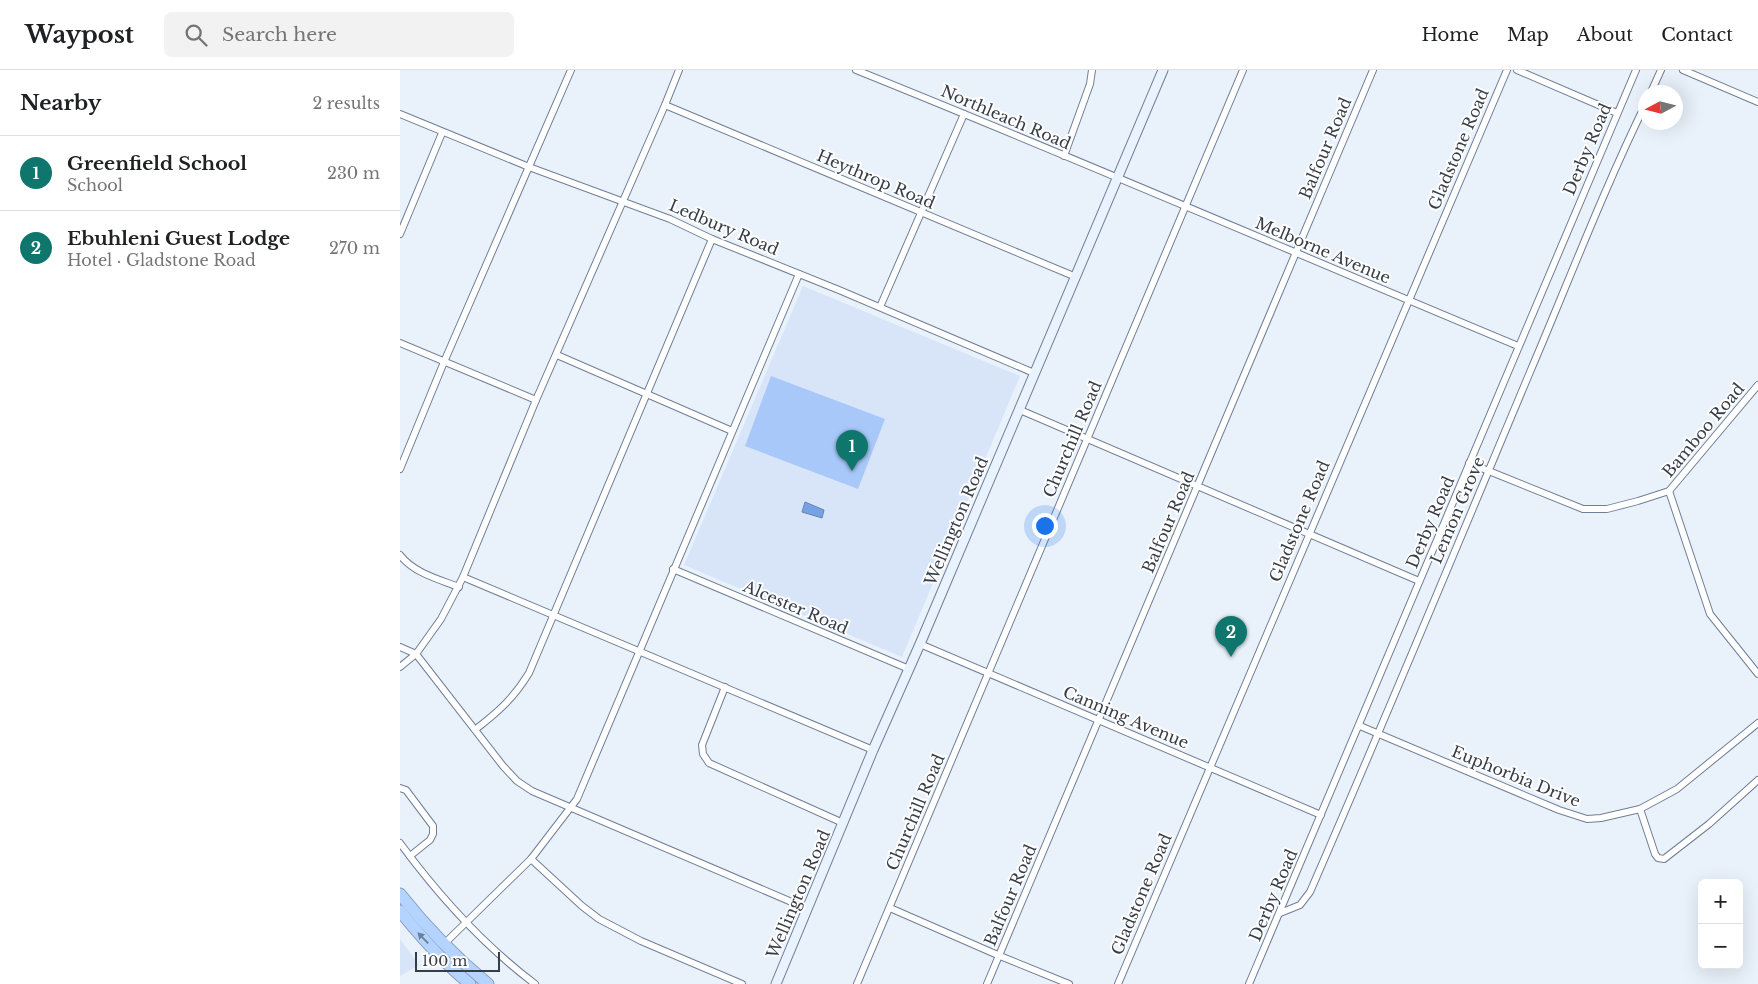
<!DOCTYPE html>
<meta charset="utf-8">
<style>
:root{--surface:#fff;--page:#f2f2f2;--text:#202124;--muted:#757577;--line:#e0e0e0;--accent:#0f766e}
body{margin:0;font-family:"Libre Baskerville",serif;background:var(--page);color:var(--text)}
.controls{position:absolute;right:15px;bottom:15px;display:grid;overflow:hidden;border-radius:8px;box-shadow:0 5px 20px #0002}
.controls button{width:45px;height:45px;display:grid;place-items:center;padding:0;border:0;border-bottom:1px solid var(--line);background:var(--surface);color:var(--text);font:25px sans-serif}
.compass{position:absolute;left:1238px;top:15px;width:45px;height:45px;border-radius:50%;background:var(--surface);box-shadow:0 5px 20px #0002;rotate:263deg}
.scale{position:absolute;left:15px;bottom:12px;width:85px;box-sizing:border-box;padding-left:5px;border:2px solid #363d47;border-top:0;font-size:14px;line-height:18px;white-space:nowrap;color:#363d47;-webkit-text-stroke:4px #fdfdfd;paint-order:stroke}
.you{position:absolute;left:644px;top:455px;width:18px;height:18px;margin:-12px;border:4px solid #fff;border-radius:50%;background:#1a73e8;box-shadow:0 0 0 8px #1a73e833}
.badge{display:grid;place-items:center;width:32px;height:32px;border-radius:50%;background:var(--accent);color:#fff;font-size:16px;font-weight:700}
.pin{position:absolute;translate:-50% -41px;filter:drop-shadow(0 1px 2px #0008)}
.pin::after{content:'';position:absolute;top:26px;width:18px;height:15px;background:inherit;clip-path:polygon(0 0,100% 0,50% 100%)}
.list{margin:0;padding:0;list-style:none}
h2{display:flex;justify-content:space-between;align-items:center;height:65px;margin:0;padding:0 20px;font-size:21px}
h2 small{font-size:16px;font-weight:400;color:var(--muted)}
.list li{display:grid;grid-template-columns:32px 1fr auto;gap:15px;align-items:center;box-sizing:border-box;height:75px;padding:0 20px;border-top:1px solid var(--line)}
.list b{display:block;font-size:19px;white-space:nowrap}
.list p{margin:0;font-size:16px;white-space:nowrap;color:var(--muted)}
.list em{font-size:16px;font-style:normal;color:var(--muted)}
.icon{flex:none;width:28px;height:28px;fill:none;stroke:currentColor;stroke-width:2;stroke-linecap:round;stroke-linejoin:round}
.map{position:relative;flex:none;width:1358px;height:914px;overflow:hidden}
header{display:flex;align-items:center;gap:30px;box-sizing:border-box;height:70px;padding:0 25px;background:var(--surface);border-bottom:1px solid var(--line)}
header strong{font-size:24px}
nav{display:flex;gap:28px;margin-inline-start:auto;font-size:18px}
.search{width:350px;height:45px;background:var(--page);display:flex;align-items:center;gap:12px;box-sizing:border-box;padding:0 18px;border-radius:8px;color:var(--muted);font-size:19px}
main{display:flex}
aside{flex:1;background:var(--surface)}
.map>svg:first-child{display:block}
.built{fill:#d8e5f9}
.green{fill:#a7c8f9}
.water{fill:#76a2e3;stroke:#6384b4}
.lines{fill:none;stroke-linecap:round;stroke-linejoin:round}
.street-casing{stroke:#707f97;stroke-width:8}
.secondary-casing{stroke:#707f97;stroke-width:11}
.highway-casing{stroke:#899ebf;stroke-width:13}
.street{stroke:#fff;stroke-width:6}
.secondary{stroke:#e9f2ff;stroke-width:9}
.highway{stroke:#b5d3ff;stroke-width:11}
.oneway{fill:#6f809a}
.labels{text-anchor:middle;stroke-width:4;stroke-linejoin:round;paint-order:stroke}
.street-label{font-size:16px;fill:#363d47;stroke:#fdfdfd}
</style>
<header>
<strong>Waypost</strong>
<div class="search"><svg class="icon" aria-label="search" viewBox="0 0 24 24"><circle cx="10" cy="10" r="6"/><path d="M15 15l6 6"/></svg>Search here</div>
<nav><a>Home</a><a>Map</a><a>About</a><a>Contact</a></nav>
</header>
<main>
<aside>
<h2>Nearby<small>2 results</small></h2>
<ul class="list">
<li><span class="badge">1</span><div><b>Greenfield School</b><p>School</p></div><em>230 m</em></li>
<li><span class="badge">2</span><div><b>Ebuhleni Guest Lodge</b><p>Hotel · Gladstone Road</p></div><em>270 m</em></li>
</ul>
</aside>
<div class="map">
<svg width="1358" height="914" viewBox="0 0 1358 914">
<rect width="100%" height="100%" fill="#e9f1fb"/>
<g class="built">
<path d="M 403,216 L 620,306 L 502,587 L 284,495 Z"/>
<path d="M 0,869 L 19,895 L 0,906 Z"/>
</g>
<path class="green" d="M 371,306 L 485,349 L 458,419 L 345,376 Z"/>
<path class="water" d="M 405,432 L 424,440 L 422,448 L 402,442 Z"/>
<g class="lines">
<g class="street-casing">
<g id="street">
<path d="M 456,0 C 678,89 897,184 1118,276"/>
<path d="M 1117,0 L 1217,43"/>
<path d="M 1283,0 L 1358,32"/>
<path d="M 1251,22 L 1261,0"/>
<path d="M 265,35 L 676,207"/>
<path d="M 0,44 L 129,97 L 270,149 L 312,169 L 439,220 L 634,303"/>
<path d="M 664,86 L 690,14 L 692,0"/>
<path d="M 0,164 L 42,63"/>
<path d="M 480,237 L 564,44"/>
<path d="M 0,273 L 136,330"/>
<path d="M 157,285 L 332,361"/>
<path d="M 620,340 L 1019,511"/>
<path d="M 1069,393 L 1183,439 L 1207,439 L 1238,431 L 1269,421 L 1358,315"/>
<path d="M 0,399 L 44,292 L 171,0"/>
<path d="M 1269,421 L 1310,544 L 1358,604"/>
<path d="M 0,485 C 14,503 38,509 59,517"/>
<path d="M 273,499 L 509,599"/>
<path d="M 63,507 L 473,680"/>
<path d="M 520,574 L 921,745"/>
<path d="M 0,577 L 16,584 L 103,696 L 117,711 L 132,721 L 408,839"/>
<path d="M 0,597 L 16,584 L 41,549 L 63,507 L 136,330 L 265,35 L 279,0"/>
<path d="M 325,617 L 302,675 L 303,684 L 309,693 L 443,753"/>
<path d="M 960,656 L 1159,740 L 1187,749 L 1201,748 L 1240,739 L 1277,719 L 1358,653"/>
<path d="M 76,659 C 98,642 114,628 129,603 L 312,169"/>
<path d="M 0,718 L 6,720 L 33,756 L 33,764 L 30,770 L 10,786"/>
<path d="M 1240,739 L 1255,784 L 1258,788 L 1264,789 L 1309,754 L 1358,710"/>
<path d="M 0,773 C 39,826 82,874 135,914"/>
<path d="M 131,789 L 182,836 L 199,849 L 241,871 L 342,914"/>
<path d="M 490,838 L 600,886 L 669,914"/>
<path d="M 880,843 L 900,835 L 910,822 C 985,650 1057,476 1130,302 C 1168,213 1203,121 1246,33"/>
<path d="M 43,875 L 131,789 L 177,729 L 399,204"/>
<path d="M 457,914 L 843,0"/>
<path d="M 587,914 L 973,0"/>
<path d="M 718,914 L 1107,0"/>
<path d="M 849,914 L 1236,0"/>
</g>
</g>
<g class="secondary-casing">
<path id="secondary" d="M 376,914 L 473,680 L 520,574 L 763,0"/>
</g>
<g class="highway-casing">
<g id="highway">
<path d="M 0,824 C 26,857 55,887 88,914"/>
<path d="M 0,841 C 21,867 44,893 70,914"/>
</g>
</g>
<use href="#street" class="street"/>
<use href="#secondary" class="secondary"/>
<use href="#highway" class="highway"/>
</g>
<defs><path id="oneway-solid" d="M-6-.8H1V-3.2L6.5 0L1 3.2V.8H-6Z" transform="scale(1.25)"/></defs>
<use class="oneway" href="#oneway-solid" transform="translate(23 868) rotate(-134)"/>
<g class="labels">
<g class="street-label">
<text transform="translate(606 47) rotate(23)" y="6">Northleach Road</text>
<text transform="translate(925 78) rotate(-67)" y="6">Balfour Road</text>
<text transform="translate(1058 79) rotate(-67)" y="6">Gladstone Road</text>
<text transform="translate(1187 79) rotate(-67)" y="6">Derby Road</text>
<text transform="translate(476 109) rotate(23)" y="6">Heythrop Road</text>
<text transform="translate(324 157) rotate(23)" y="6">Ledbury Road</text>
<text transform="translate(923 180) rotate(23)" y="6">Melborne Avenue</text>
<text transform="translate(1303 360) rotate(-50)" y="6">Bamboo Road</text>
<text transform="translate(672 369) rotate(-67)" y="6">Churchill Road</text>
<text transform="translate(1057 440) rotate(-67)" y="6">Lemon Grove</text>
<text transform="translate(556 451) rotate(-67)" y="6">Wellington Road</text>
<text transform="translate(899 451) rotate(-67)" y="6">Gladstone Road</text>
<text transform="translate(768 452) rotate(-67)" y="6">Balfour Road</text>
<text transform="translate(1030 452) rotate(-67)" y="6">Derby Road</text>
<text transform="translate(396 537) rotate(23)" y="6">Alcester Road</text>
<text transform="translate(726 647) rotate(23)" y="6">Canning Avenue</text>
<text transform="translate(1116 706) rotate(22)" y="6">Euphorbia Drive</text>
<text transform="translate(515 742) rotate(-67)" y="6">Churchill Road</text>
<text transform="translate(398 824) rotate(-67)" y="6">Wellington Road</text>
<text transform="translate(741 824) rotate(-67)" y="6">Gladstone Road</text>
<text transform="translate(610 825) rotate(-67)" y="6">Balfour Road</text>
<text transform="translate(873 825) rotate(-67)" y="6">Derby Road</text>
</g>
</g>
</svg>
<div class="controls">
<button>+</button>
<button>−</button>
</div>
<svg class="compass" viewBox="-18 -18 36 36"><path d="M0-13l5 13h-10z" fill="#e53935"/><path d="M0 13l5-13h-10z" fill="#757577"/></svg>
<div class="scale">100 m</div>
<div class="you"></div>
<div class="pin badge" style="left:452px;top:401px">1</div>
<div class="pin badge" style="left:831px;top:587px">2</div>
</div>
</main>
